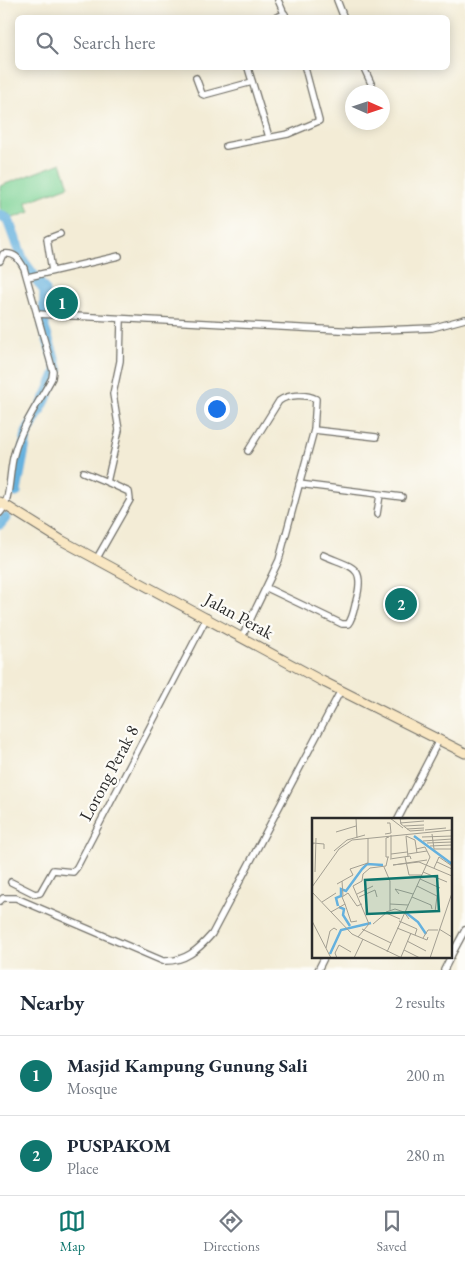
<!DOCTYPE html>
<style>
:root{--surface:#fff;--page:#f2f2f3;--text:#1f2937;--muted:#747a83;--line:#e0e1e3;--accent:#0f766e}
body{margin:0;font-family:"EB Garamond",serif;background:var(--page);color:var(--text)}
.compass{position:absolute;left:345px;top:85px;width:45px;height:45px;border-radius:50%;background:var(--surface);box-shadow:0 2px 12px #0003;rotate:93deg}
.you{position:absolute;left:216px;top:408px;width:18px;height:18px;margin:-12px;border:4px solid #fff;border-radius:50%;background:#1a73e8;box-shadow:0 0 0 8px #1a73e833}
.badge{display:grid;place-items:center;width:32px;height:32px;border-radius:50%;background:var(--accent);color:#fff;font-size:16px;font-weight:700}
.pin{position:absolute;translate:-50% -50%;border:2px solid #fff;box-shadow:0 1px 5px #0006}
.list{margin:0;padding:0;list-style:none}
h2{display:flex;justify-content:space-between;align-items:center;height:65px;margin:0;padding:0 20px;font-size:21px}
h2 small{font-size:16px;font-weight:400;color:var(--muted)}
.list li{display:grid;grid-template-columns:32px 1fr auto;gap:15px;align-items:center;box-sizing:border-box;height:80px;padding:0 20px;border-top:1px solid var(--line)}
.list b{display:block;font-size:19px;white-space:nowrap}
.list p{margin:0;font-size:16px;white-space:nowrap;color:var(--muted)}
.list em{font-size:16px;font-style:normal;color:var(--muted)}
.icon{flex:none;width:28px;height:28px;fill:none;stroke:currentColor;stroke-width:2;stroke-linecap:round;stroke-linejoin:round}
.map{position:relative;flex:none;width:465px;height:970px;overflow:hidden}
.search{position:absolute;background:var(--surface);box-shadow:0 2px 12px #0003;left:15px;right:15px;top:15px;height:55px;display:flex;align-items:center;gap:12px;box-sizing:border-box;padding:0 18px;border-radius:8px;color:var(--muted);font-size:19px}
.sheet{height:225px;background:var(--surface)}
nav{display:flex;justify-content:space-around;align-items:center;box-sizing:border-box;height:70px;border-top:1px solid var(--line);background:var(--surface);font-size:14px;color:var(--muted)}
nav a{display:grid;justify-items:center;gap:2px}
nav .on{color:var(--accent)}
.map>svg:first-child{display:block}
.green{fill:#7ed396;stroke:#547f60}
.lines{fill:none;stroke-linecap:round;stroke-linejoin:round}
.river{stroke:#65b1de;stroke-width:11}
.street-casing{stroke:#716f67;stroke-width:8}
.secondary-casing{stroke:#716f67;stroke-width:11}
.street{stroke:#fff;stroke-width:5.5}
.secondary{stroke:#f9e7c3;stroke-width:9}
.labels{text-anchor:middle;stroke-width:4.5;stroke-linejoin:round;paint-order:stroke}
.street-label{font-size:18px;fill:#2b2b2b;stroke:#fdfcf7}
.inset-river{fill:none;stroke:#65b1de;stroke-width:2.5}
.inset-road{fill:none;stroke:#a39f92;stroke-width:1}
.view{fill:#0f766e;fill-opacity:0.15;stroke:#0f766e;stroke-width:2.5}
.inset-edge{fill:none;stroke:#2b2b2b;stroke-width:2.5}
</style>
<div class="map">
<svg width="465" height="970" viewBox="0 0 465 970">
<rect width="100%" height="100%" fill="#fdfcf7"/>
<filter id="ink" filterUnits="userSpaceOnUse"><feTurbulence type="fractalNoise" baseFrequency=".02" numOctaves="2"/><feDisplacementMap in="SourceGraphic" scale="10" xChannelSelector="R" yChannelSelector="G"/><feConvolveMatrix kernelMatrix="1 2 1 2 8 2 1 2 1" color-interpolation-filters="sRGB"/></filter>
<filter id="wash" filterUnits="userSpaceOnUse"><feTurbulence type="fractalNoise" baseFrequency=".0096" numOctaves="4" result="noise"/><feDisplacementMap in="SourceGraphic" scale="20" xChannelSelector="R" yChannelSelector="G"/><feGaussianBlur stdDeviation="1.12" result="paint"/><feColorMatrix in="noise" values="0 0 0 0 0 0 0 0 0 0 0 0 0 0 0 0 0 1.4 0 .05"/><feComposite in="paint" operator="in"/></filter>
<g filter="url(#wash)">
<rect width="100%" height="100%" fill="#f3ecd6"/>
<path class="green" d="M 61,163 L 69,186 L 26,202 L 30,212 L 13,218 L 9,214 L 3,212 L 0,208 L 0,186 Z"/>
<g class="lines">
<g class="river">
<path d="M 0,215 L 8,220 L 23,261 L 45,291 L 44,328 L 58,370 L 45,400 L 27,433 L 16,492"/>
<path d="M 0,524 L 5,518"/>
</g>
</g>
</g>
<g filter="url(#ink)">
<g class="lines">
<g class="street-casing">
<g id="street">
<path d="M 278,0 L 286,18"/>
<path d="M 337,0 L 344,18"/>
<path d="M 274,18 L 285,14"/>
<path d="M 248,68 L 269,137"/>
<path d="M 364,68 L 375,92"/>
<path d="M 196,78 L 202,94 L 204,95 L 252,82"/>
<path d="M 226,146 L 288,134 L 319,121 L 305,68"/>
<path d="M 0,261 L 3,254 C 15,252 19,259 24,268 L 53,371 L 52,378 C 39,402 21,427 14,454 C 9,471 11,501 0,513"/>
<path d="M 52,271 L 47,239 L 60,234"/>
<path d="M 28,277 L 119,256"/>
<path d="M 37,314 L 358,331 L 432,328 L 465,319"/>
<path d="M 314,430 L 376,437"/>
<path d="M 83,472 L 107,482"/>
<path d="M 299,484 L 402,497"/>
<path d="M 377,514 L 380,495"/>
<path d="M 97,558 L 130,500 L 129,492 L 107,482 L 119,430 L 113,394 L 120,361 L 121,320"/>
<path d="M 267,588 L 342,624 L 348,624 C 353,618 354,609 356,601 C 366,565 352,568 323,555"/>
<path d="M 242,637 L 279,560 L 314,430 L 316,399 C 307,394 288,394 279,401 L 248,451"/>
<path d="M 398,819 L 439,740"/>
<path d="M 11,882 L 35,894 L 40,893 L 53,870 L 73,872 L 77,867 L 207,617"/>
<path d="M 0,901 L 3,898 L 16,898 L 163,961 C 185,962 198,950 212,934 L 341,690"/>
<path d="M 451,956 L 465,930"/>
<path d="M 318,970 L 325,956"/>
<path d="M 444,970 L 451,956"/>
</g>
</g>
<g class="secondary-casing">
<path id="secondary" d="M 0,502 L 61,540 L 320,680 L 465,753"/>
</g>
<use href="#street" class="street"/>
<use href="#secondary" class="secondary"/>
</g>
</g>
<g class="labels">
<g class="street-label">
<text transform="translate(239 616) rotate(29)" y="6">Jalan Perak</text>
<text transform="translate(109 773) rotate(-62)" y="6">Lorong Perak 8</text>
</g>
</g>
<g transform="translate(312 818)">
<rect width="140" height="140" fill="#f3ecd6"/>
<path class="inset-river" d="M 102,18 L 140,46M 26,88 L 24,80 L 29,78 L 29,71 L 34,73 L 50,51 L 55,46 L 71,47M 27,89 L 32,91 L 31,97 L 38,108M 93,94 L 106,104 L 114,116M 18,136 L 29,112 L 59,105"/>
<path class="inset-road" d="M 44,0 L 45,20M 78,0 L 91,10M 88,0 L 89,6 L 98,13 L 112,12M 88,1 L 104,0M 88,5 L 112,3M 92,8 L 112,7M 95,11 L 112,10M 113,12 L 134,10M 24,14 L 44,8M 73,16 L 79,15 L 78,5 L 75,5M 120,16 L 122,31 L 140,31M 79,17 L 79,40M 77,19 L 74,20 L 74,39 L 77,39M 110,19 L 140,18M 111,23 L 140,21M 115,25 L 140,24M 118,28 L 140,27M 0,30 L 1,25 L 12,26 L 12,31M 22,33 L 35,22 L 53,17M 79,36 L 95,34M 96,36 L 115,33M 93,39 L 97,57 L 110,57M 96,39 L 94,18 L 103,22 L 105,35M 78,41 L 98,38 L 99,41M 115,42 L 81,47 L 107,44 L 140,58M 125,44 L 140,51M 72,49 L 78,63 L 78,92M 122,50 L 127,39 L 140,48M 3,54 L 4,20M 111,54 L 135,64M 108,61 L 128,70M 30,63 L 31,78M 25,66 L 41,57 L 38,51 L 56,45 L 56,20M 105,68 L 125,78 L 123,94M 0,69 L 27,31 L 40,22 L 140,12M 0,74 L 40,116 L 90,140M 45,76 L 61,68M 87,76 L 83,71 L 101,76M 47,79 L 63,72 L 65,79M 100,79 L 119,87 L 120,91M 10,84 L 24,75M 33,86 L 30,79 L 36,75 L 45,88 L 50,86M 78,86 L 96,87M 19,94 L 33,86 L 39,104 L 45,103M 74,94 L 83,91 L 92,94 L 97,101M 74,95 L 88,101M 0,103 L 19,140M 87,103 L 105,111 L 103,117M 61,106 L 74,95M 85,110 L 115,122 L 116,119M 50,111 L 79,125M 127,111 L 140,119M 46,119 L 57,106 L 41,68 L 50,63 L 51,56 L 58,50 L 74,48 L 76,39M 111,120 L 116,112 L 126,112M 95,123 L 114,133M 14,130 L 18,113 L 22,110 L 25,112M 92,132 L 108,140M 75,134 L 118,39 L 113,29 L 104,31M 89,139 L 99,115M 25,140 L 23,135 L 27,127 L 39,134M 42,140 L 51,121M 118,140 L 140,75"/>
<path class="view" d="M 125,58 L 127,93 L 55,96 L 53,62 Z"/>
<rect width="140" height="140" class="inset-edge"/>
</g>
</svg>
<svg class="compass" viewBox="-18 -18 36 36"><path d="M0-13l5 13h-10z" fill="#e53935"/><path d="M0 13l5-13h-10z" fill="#747a83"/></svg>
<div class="you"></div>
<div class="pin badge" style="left:62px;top:303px">1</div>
<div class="pin badge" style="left:401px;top:604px">2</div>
<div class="search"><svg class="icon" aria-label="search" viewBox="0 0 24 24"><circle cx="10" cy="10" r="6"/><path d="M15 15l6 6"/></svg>Search here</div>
</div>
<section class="sheet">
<h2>Nearby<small>2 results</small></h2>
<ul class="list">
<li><span class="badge">1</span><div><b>Masjid Kampung Gunung Sali</b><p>Mosque</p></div><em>200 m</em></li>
<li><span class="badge">2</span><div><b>PUSPAKOM</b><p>Place</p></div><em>280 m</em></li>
</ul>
</section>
<nav>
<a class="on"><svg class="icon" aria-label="map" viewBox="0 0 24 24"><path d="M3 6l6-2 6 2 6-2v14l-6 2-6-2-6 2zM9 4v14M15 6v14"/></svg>Map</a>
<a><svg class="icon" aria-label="directions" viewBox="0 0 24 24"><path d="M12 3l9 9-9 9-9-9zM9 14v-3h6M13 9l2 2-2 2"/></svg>Directions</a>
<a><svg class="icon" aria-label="saved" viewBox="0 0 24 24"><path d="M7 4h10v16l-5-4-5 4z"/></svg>Saved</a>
</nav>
